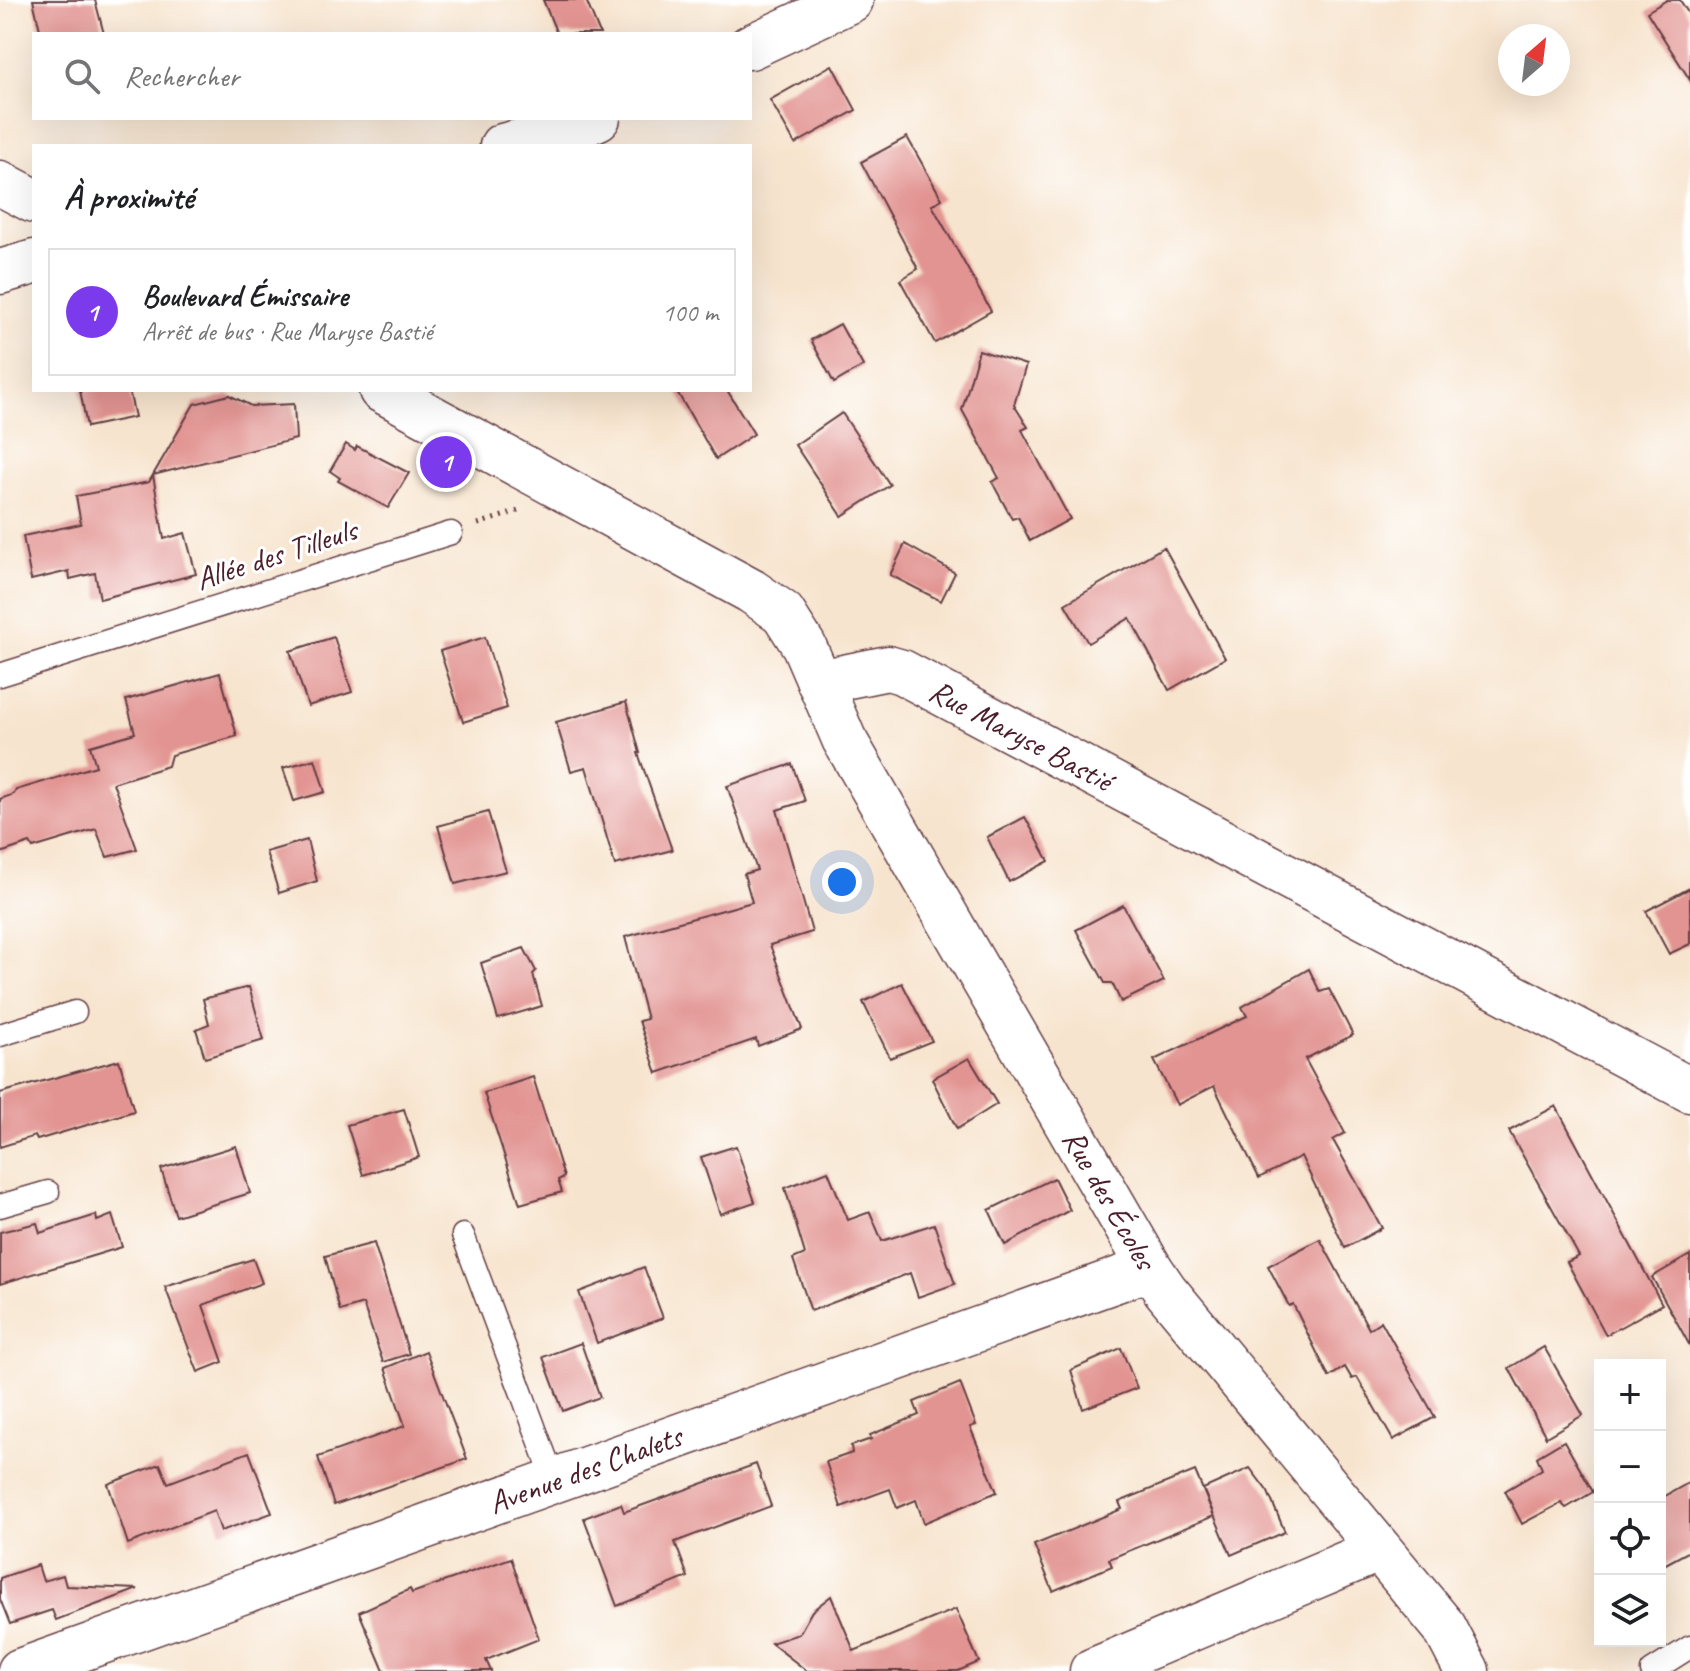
<!DOCTYPE html>
<html lang="fr">
<meta charset="utf-8">
<style>
:root{--surface:#fff;--page:#f2f2f2;--text:#202124;--muted:#757577;--line:#e0e0e0;--accent:#7c3aed}
body{margin:0;font-family:Caveat,sans-serif;background:var(--page);color:var(--text)}
.controls{position:absolute;right:24px;bottom:24px;display:grid;overflow:hidden;border-radius:0px;box-shadow:0 8px 32px #0002}
.controls button{width:72px;height:72px;display:grid;place-items:center;padding:0;border:0;border-bottom:2px solid var(--line);background:var(--surface);color:var(--text);font:40px sans-serif}
.compass{position:absolute;left:1498px;top:24px;width:72px;height:72px;border-radius:50%;background:var(--surface);box-shadow:0 8px 32px #0002;rotate:28deg}
.you{position:absolute;left:842px;top:882px;width:28px;height:28px;margin:-20px;border:6px solid #fff;border-radius:50%;background:#1a73e8;box-shadow:0 0 0 12px #1a73e833}
.badge{display:grid;place-items:center;width:52px;height:52px;border-radius:50%;background:var(--accent);color:#fff;font-size:26px;font-weight:700}
.pin{position:absolute;translate:-50% -50%;border:4px solid #fff;box-shadow:0 2px 8px #0006}
.list{margin:0;padding:0;list-style:none}
h2{display:flex;justify-content:space-between;align-items:center;height:104px;margin:0;padding:0 32px;font-size:34px}
h2 small{font-size:26px;font-weight:400;color:var(--muted)}
.list li{display:grid;grid-template-columns:52px 1fr auto;gap:24px;align-items:center;box-sizing:border-box;height:128px;margin:0 16px 16px;padding:0 16px;border:2px solid var(--line);border-radius:0px}
.list b{display:block;font-size:30px;white-space:nowrap}
.list p{margin:0;font-size:26px;white-space:nowrap;color:var(--muted)}
.list em{font-size:26px;font-style:normal;color:var(--muted)}
.icon{flex:none;width:44px;height:44px;fill:none;stroke:currentColor;stroke-width:2;stroke-linecap:round;stroke-linejoin:round}
.map{position:relative;flex:none;width:1690px;height:1671px;overflow:hidden}
.search{position:absolute;background:var(--surface);box-shadow:0 8px 32px #0002;left:32px;top:32px;width:720px;height:88px;display:flex;align-items:center;gap:20px;box-sizing:border-box;padding:0 28px;border-radius:0px;color:var(--muted);font-size:30px}
.panel{position:absolute;background:var(--surface);box-shadow:0 8px 32px #0002;left:32px;top:144px;width:720px;height:248px;border-radius:0px}
.map>svg:first-child{display:block}
.building{fill:#e29492}
.lines{fill:none;stroke-linecap:round;stroke-linejoin:round}
.service-casing{stroke:#643d43;stroke-width:25}
.minor-casing{stroke:#643d43;stroke-width:47}
.path{stroke:#643d43;stroke-width:5;stroke-dasharray:2 6;stroke-linecap:butt}
.service{stroke:#fff;stroke-width:22}
.minor{stroke:#fff;stroke-width:44}
.labels{text-anchor:middle;stroke-width:6;stroke-linejoin:round;paint-order:stroke}
.street-label{font-size:32px;fill:#4a1f2b;stroke:#fff}
</style>
<div class="map">
<svg width="1690" height="1671" viewBox="0 0 1690 1671">
<rect width="100%" height="100%" fill="#fff"/>
<filter id="ink" filterUnits="userSpaceOnUse"><feTurbulence type="fractalNoise" baseFrequency=".0125" numOctaves="2"/><feDisplacementMap in="SourceGraphic" scale="16" xChannelSelector="R" yChannelSelector="G"/><feConvolveMatrix kernelMatrix="1 2 1 2 8 2 1 2 1" color-interpolation-filters="sRGB"/></filter>
<filter id="wash" filterUnits="userSpaceOnUse"><feTurbulence type="fractalNoise" baseFrequency=".006" numOctaves="4" result="noise"/><feDisplacementMap in="SourceGraphic" scale="32" xChannelSelector="R" yChannelSelector="G"/><feGaussianBlur stdDeviation="1.8" result="paint"/><feColorMatrix in="noise" values="0 0 0 0 0 0 0 0 0 0 0 0 0 0 0 0 0 1.4 0 .05"/><feComposite in="paint" operator="in"/></filter>
<g filter="url(#wash)">
<rect width="100%" height="100%" fill="#f7e4ce"/>
<g id="blocks">
<g class="building">
<path d="M 33,0 L 95,0 L 104,34 L 41,34 Z"/>
<path d="M 543,0 L 586,0 L 600,34 L 557,34 Z"/>
<path d="M 1667,0 L 1680,0 L 1690,16 L 1690,80 L 1647,12 Z"/>
<path d="M 832,65 L 856,110 L 795,144 L 770,100 Z"/>
<path d="M 907,137 L 942,199 L 932,205 L 991,311 L 935,343 L 900,280 L 918,269 L 861,162 Z"/>
<path d="M 840,324 L 863,366 L 834,383 L 811,340 Z"/>
<path d="M 979,350 L 1026,365 L 1014,405 L 1028,427 L 1022,430 L 1070,519 L 1030,541 L 1018,517 L 1012,519 L 992,482 L 999,478 L 962,410 Z"/>
<path d="M 80,390 L 129,390 L 135,417 L 87,427 Z"/>
<path d="M 676,390 L 727,390 L 754,434 L 716,459 Z"/>
<path d="M 229,395 L 251,406 L 294,404 L 296,439 L 153,475 L 164,539 L 185,533 L 196,574 L 100,599 L 95,573 L 70,579 L 69,571 L 31,580 L 23,536 L 81,524 L 76,496 L 149,482 L 194,404 Z"/>
<path d="M 842,413 L 890,485 L 842,516 L 795,445 Z"/>
<path d="M 346,444 L 355,450 L 357,446 L 409,473 L 388,508 L 338,481 L 340,478 L 330,471 Z"/>
<path d="M 905,544 L 955,573 L 941,601 L 890,575 Z"/>
<path d="M 1164,547 L 1225,658 L 1169,690 L 1130,618 L 1088,643 L 1065,604 Z"/>
<path d="M 334,637 L 352,692 L 308,706 L 290,651 Z"/>
<path d="M 485,637 L 507,708 L 463,722 L 440,651 Z"/>
<path d="M 220,673 L 237,736 L 171,755 L 168,766 L 113,783 L 137,849 L 107,857 L 96,829 L 33,848 L 30,843 L 0,853 L 0,799 L 14,794 L 16,790 L 96,766 L 90,746 L 135,733 L 126,700 Z"/>
<path d="M 626,702 L 640,753 L 638,753 L 672,850 L 615,865 L 586,767 L 571,771 L 556,722 Z"/>
<path d="M 315,759 L 325,792 L 294,801 L 283,768 Z"/>
<path d="M 792,764 L 805,801 L 777,810 L 812,932 L 770,945 L 802,1029 L 758,1046 L 756,1039 L 657,1073 L 639,1021 L 647,1019 L 625,937 L 752,902 L 744,874 L 757,870 L 727,786 Z"/>
<path d="M 488,812 L 506,871 L 455,884 L 438,826 Z"/>
<path d="M 1025,817 L 1049,861 L 1009,882 L 987,837 Z"/>
<path d="M 307,840 L 317,881 L 279,893 L 266,852 Z"/>
<path d="M 1690,888 L 1690,944 L 1669,954 L 1646,911 Z"/>
<path d="M 1123,905 L 1164,981 L 1121,1002 L 1112,983 L 1105,983 L 1076,930 Z"/>
<path d="M 524,948 L 536,971 L 533,974 L 542,1006 L 498,1019 L 481,963 Z"/>
<path d="M 1309,969 L 1320,992 L 1329,989 L 1353,1035 L 1305,1059 L 1345,1133 L 1333,1140 L 1382,1228 L 1345,1248 L 1301,1156 L 1259,1178 L 1214,1086 L 1177,1105 L 1154,1060 L 1247,1016 L 1242,1007 Z"/>
<path d="M 902,983 L 932,1041 L 890,1058 L 863,1002 Z"/>
<path d="M 249,987 L 264,1040 L 205,1058 L 196,1029 L 209,1024 L 203,999 Z"/>
<path d="M 969,1058 L 997,1104 L 957,1129 L 932,1079 Z"/>
<path d="M 119,1060 L 134,1111 L 37,1140 L 35,1136 L 0,1147 L 0,1093 Z"/>
<path d="M 533,1077 L 564,1177 L 558,1180 L 562,1192 L 520,1204 L 484,1093 Z"/>
<path d="M 1556,1106 L 1662,1304 L 1606,1335 L 1567,1262 L 1579,1256 L 1509,1131 Z"/>
<path d="M 404,1109 L 419,1157 L 363,1175 L 347,1125 Z"/>
<path d="M 236,1146 L 250,1193 L 176,1216 L 161,1169 Z"/>
<path d="M 736,1146 L 755,1202 L 720,1214 L 701,1157 Z"/>
<path d="M 828,1171 L 848,1220 L 870,1212 L 882,1241 L 934,1224 L 955,1284 L 918,1297 L 910,1273 L 811,1311 L 793,1259 L 805,1254 L 785,1188 Z"/>
<path d="M 1054,1178 L 1070,1210 L 1005,1245 L 989,1210 Z"/>
<path d="M 96,1215 L 97,1221 L 112,1215 L 122,1247 L 0,1284 L 0,1232 L 37,1223 L 40,1233 Z"/>
<path d="M 1320,1239 L 1369,1329 L 1381,1321 L 1435,1417 L 1393,1440 L 1357,1377 L 1352,1379 L 1345,1367 L 1329,1377 L 1293,1304 L 1289,1306 L 1268,1266 Z"/>
<path d="M 374,1243 L 409,1354 L 383,1362 L 363,1304 L 340,1311 L 325,1256 Z"/>
<path d="M 1690,1255 L 1690,1346 L 1652,1277 Z"/>
<path d="M 253,1259 L 262,1283 L 203,1305 L 223,1362 L 198,1372 L 165,1287 Z"/>
<path d="M 644,1267 L 663,1318 L 597,1343 L 579,1292 Z"/>
<path d="M 581,1343 L 600,1397 L 563,1411 L 543,1357 Z"/>
<path d="M 1544,1347 L 1583,1415 L 1546,1437 L 1509,1368 Z"/>
<path d="M 1121,1348 L 1137,1388 L 1083,1409 L 1071,1370 Z"/>
<path d="M 426,1351 L 467,1459 L 334,1505 L 318,1457 L 405,1426 L 385,1368 Z"/>
<path d="M 960,1383 L 976,1425 L 970,1427 L 997,1492 L 924,1523 L 916,1500 L 897,1508 L 890,1489 L 841,1507 L 826,1462 L 852,1453 L 851,1446 L 871,1439 L 870,1435 L 919,1415 L 914,1402 Z"/>
<path d="M 1564,1441 L 1593,1492 L 1566,1508 L 1561,1503 L 1522,1524 L 1505,1491 L 1542,1469 L 1537,1457 Z"/>
<path d="M 249,1452 L 272,1513 L 221,1531 L 214,1511 L 128,1544 L 108,1484 L 160,1464 L 168,1483 Z"/>
<path d="M 756,1464 L 771,1506 L 675,1542 L 688,1577 L 617,1606 L 584,1518 L 621,1504 L 624,1512 Z"/>
<path d="M 1250,1468 L 1268,1492 L 1285,1532 L 1231,1555 L 1203,1489 Z"/>
<path d="M 1195,1471 L 1214,1516 L 1109,1559 L 1112,1566 L 1053,1591 L 1034,1545 L 1122,1509 L 1119,1502 Z"/>
<path d="M 1690,1482 L 1690,1551 L 1660,1567 L 1660,1499 Z"/>
<path d="M 511,1558 L 539,1639 L 486,1660 L 491,1671 L 384,1671 L 359,1612 L 410,1589 L 412,1593 Z"/>
<path d="M 38,1565 L 43,1581 L 63,1575 L 66,1586 L 138,1589 L 56,1620 L 52,1610 L 10,1624 L 0,1599 L 0,1578 Z"/>
<path d="M 831,1596 L 854,1651 L 956,1609 L 979,1662 L 958,1671 L 807,1671 L 771,1643 L 799,1634 L 812,1611 Z"/>
</g>
</g>
</g>
<g filter="url(#ink)">
<use href="#blocks" fill-opacity="0" stroke="#643d43" stroke-width="2"/>
<g class="lines">
<g class="service-casing">
<g id="service">
<path d="M 0,675 L 451,533"/>
<path d="M 0,1035 L 75,1012"/>
<path d="M 0,1206 L 48,1192"/>
<path d="M 463,1235 L 554,1480"/>
<path d="M 1652,1671 L 1690,1647"/>
</g>
</g>
<g class="minor-casing">
<g id="minor">
<path d="M 750,47 L 851,0"/>
<path d="M 502,146 L 578,127 L 598,118"/>
<path d="M 0,183 L 34,201"/>
<path d="M 0,272 L 34,262"/>
<path d="M 381,390 L 751,591 L 783,613 L 804,646 L 844,739 L 1150,1268 L 1165,1290 L 1444,1627 L 1467,1671"/>
<path d="M 819,682 L 888,668 L 902,672 L 1690,1090"/>
<path d="M 20,1671 L 1150,1268"/>
<path d="M 1092,1671 L 1378,1550"/>
</g>
</g>
<path class="path" d="M 478,524 L 518,511"/>
<use href="#service" class="service"/>
<use href="#minor" class="minor"/>
</g>
</g>
<g class="labels">
<g class="street-label">
<text transform="translate(276 554) rotate(-18)" y="11">Allée des Tilleuls</text>
<text transform="translate(1021 735) rotate(28)" y="11">Rue Maryse Bastié</text>
<text transform="translate(1110 1199) rotate(60)" y="11">Rue des Écoles</text>
<text transform="translate(585 1469) rotate(-20)" y="11">Avenue des Chalets</text>
</g>
</g>
</svg>
<div class="controls">
<button>+</button>
<button>−</button>
<button><svg class="icon" aria-label="locate" viewBox="0 0 24 24"><circle cx="12" cy="12" r="6"/><path d="M12 2v4M12 18v4M2 12h4M18 12h4"/></svg></button>
<button><svg class="icon" aria-label="layers" viewBox="0 0 24 24"><path d="M12 4l9 5-9 5-9-5zM3 14l9 5 9-5"/></svg></button>
</div>
<svg class="compass" viewBox="-18 -18 36 36"><path d="M0-13l5 13h-10z" fill="#e53935"/><path d="M0 13l5-13h-10z" fill="#757577"/></svg>
<div class="you"></div>
<div class="pin badge" style="left:446px;top:462px">1</div>
<div class="search"><svg class="icon" aria-label="search" viewBox="0 0 24 24"><circle cx="10" cy="10" r="6"/><path d="M15 15l6 6"/></svg>Rechercher</div>
<section class="panel">
<h2>À proximité<small></small></h2>
<ul class="list">
<li><span class="badge">1</span><div><b>Boulevard Émissaire</b><p>Arrêt de bus · Rue Maryse Bastié</p></div><em>100 m</em></li>
</ul>
</section>
</div>
